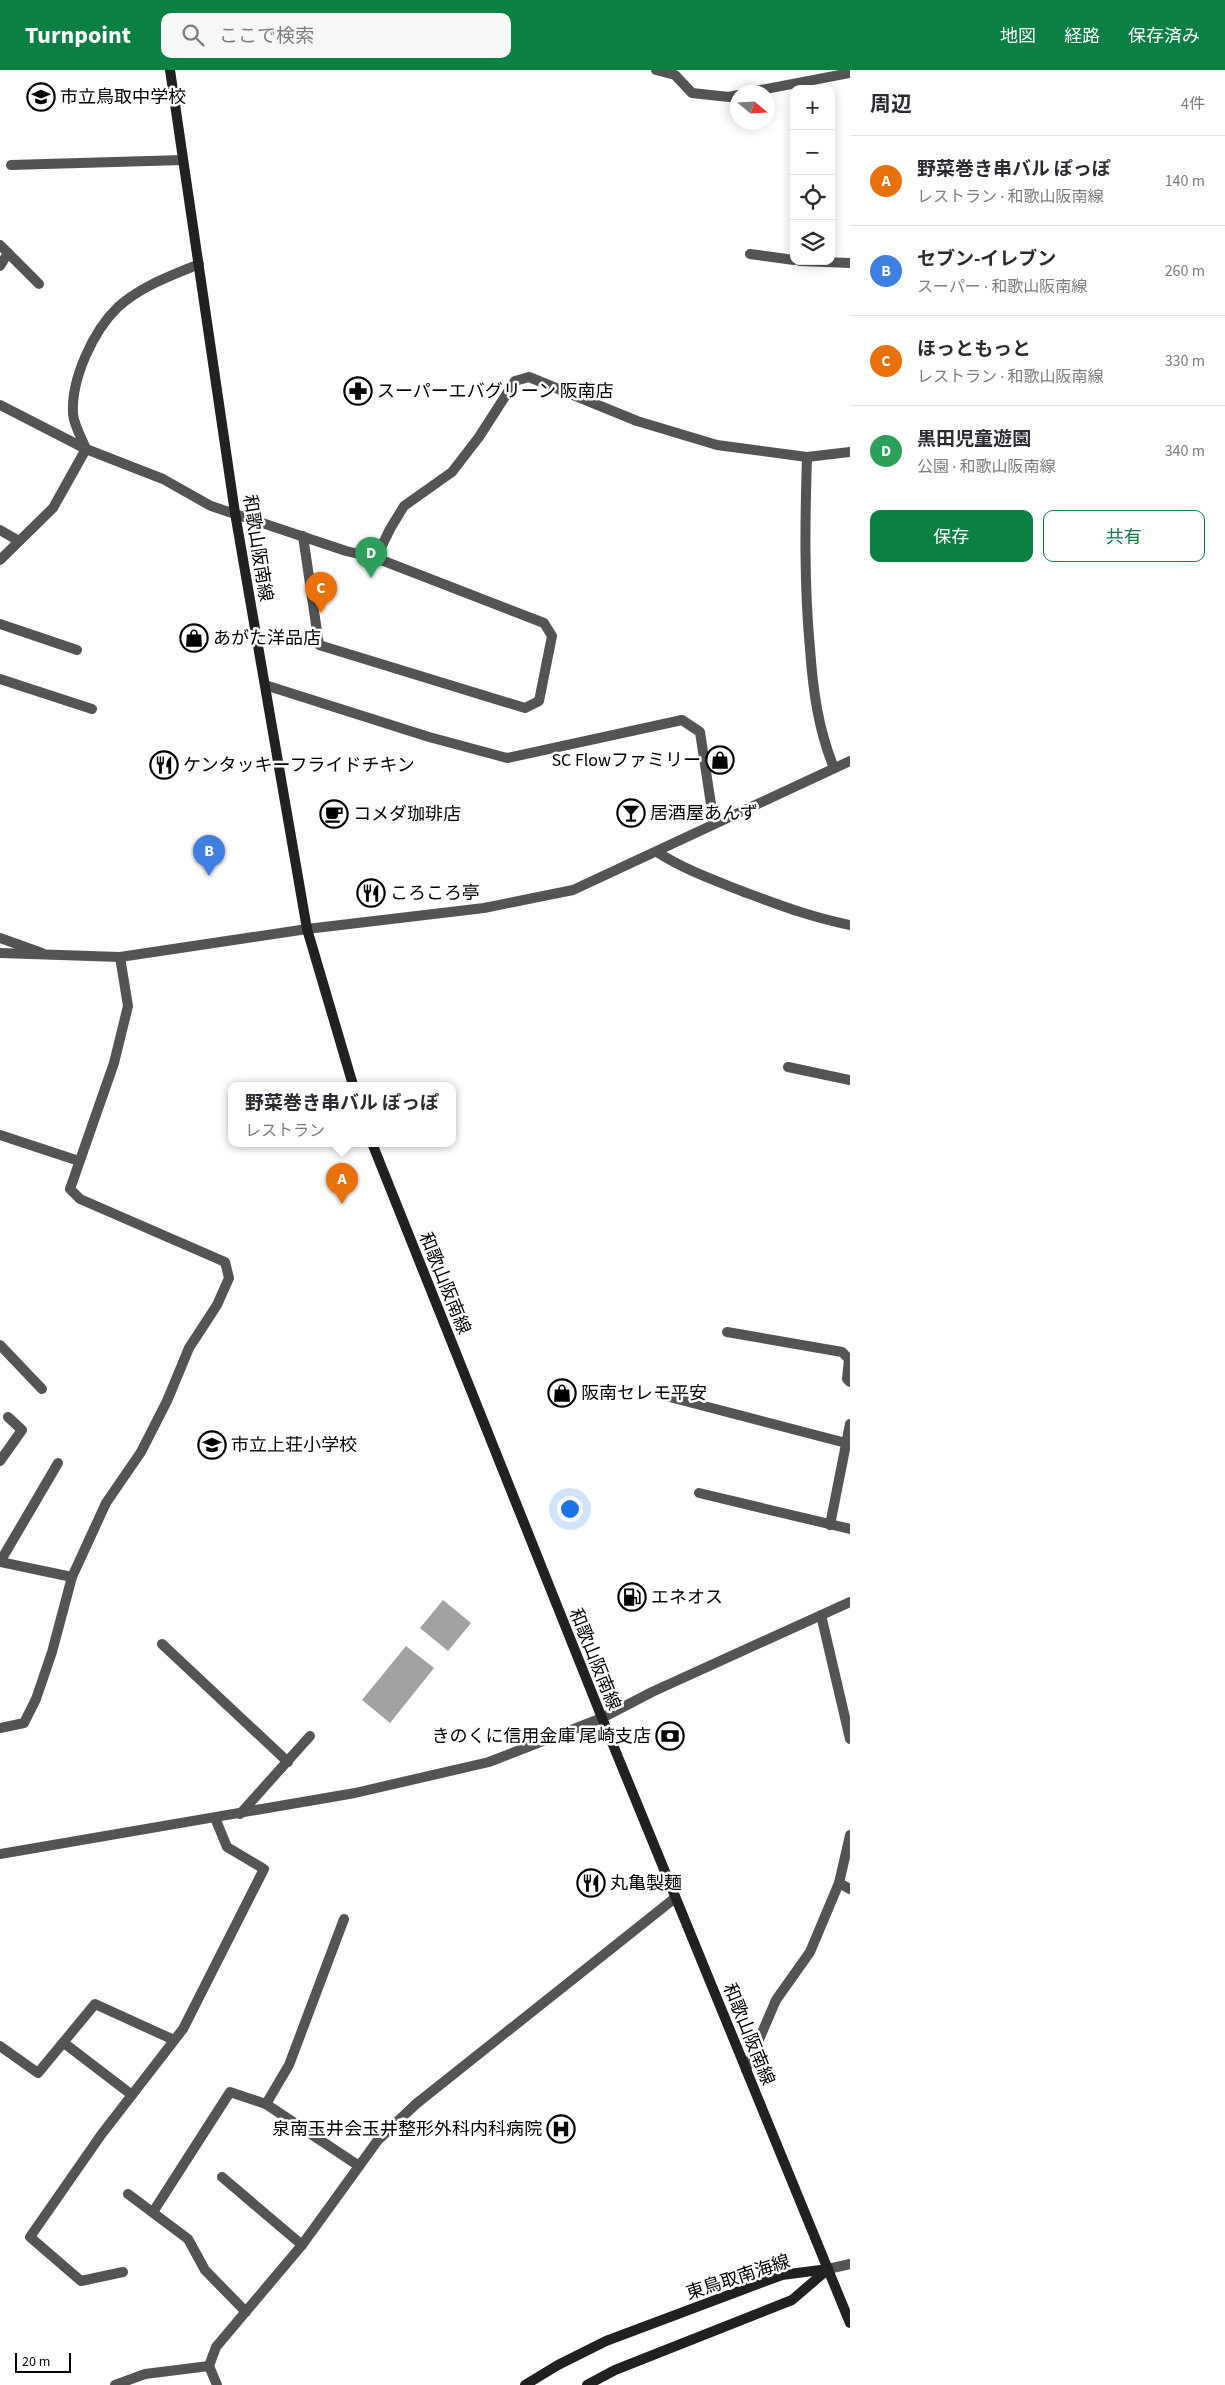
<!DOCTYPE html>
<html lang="ja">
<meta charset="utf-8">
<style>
:root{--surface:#fff;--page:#f7f7f7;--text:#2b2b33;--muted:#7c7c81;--line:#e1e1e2;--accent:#0b8043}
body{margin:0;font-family:"Source Sans 3","Noto Sans JP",sans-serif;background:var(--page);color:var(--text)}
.controls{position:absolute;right:15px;top:15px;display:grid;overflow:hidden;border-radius:10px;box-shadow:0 2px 12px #0003}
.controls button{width:45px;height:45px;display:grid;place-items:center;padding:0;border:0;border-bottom:1px solid var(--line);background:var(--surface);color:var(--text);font:25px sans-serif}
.compass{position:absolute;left:730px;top:15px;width:45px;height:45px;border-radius:50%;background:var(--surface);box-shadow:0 2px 12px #0003;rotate:108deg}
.scale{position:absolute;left:15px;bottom:12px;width:56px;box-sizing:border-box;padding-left:5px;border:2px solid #000;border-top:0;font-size:14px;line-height:18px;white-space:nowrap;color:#000;-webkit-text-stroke:4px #fff;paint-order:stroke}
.you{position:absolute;left:569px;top:1438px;width:18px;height:18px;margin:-12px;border:4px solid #fff;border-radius:50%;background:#1a73e8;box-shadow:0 0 0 8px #1a73e833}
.badge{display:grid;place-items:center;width:32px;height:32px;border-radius:50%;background:var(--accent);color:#fff;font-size:16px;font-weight:700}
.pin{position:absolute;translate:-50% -41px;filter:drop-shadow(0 1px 2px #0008)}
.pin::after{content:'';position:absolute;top:26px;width:18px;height:15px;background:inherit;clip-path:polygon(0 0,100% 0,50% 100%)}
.popup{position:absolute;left:228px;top:1012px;width:228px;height:65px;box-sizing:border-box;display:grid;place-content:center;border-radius:10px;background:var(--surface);filter:drop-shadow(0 1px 4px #0005);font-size:16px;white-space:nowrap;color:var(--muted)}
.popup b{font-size:19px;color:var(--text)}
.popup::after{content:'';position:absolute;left:50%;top:100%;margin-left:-10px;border:10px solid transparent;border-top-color:var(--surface)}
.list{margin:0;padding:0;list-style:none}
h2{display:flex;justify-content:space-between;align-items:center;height:65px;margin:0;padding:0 20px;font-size:21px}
h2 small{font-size:16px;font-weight:400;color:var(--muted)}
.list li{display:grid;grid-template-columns:32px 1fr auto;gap:15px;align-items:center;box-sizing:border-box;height:90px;padding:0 20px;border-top:1px solid var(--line)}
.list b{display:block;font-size:19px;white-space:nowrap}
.list p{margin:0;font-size:16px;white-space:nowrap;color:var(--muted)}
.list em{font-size:16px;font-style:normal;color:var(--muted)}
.actions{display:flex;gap:10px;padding:15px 20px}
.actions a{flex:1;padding:11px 0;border:1px solid var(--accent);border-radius:10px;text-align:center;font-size:18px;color:var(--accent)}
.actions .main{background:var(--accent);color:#fff}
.icon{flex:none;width:28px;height:28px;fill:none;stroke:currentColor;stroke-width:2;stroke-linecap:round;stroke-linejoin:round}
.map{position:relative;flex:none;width:850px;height:2315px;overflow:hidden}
header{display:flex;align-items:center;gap:30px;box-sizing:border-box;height:70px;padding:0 25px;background:var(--accent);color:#fff}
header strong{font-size:24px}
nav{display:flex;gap:28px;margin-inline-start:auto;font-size:18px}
.search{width:350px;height:45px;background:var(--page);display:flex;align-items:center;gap:12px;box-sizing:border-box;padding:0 18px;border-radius:10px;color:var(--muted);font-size:19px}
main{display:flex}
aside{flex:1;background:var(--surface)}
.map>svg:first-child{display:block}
.water{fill:#a2a2a2}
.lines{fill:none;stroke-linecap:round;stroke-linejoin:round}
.minor{stroke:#545454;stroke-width:10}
.tertiary{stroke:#545454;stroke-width:10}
.secondary{stroke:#212121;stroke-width:10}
.labels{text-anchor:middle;stroke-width:5;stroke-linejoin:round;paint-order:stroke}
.poi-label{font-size:18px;fill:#000;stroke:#fff;text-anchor:start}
.street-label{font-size:18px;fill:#000;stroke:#fff}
</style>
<header>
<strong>Turnpoint</strong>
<div class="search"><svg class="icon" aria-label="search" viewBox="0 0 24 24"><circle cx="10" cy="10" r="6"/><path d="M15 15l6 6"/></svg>ここで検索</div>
<nav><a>地図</a><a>経路</a><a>保存済み</a></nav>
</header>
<main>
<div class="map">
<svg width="850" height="2315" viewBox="0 0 850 2315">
<rect width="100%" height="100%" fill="#fff"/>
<g class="water">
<path d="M 443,1530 L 471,1553 L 448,1581 L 420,1558 Z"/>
<path d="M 406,1576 L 434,1598 L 390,1653 L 362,1630 Z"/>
</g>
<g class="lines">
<g class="minor">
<path d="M 656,0 L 675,5 L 692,23 L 729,27 L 738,25"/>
<path d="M 750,22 L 850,3"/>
<path d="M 11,95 L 183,90"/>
<path d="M 0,175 L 39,214"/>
<path d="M 750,184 L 794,190"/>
<path d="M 800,191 L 850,193"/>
<path d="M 0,196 L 8,183"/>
<path d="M 0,335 L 86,379 L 163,409 L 211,436 L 346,481 L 376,488 L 390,459 L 404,436 L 452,402 L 479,367 L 515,311 L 529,307 L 637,351 L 717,375 L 807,387 L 850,382"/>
<path d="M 86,379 C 82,369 74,355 73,344 C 71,309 93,261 118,237 C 141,216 171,206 199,194"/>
<path d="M 807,387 C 805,451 804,514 810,579 C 813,620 818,659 834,698"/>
<path d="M 0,460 L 19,471"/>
<path d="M 303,466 L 319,575 L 525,638 L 539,631 L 552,566 L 544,553 L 376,488"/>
<path d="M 0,490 L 53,438 L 86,379"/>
<path d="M 0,554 L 77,580"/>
<path d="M 0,609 L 92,639"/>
<path d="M 265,615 L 429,667 L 507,688 L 682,650 L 700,662 L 714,754"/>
<path d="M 657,782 C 685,800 714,810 744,822 C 779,835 813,848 850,855"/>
<path d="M 0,868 L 42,883"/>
<path d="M 788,997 L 850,1010"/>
<path d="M 0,1065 L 79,1091"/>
<path d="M 727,1262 L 842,1282 L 849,1289 L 847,1309 L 850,1312"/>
<path d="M 0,1275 L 42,1319"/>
<path d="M 662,1325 L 846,1373"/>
<path d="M 0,1391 L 22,1360 L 8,1347"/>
<path d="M 699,1423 L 850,1459"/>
<path d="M 830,1455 L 850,1354"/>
<path d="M 0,1492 L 58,1393"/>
<path d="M 0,1492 L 72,1507"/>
<path d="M 821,1545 L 850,1669"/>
<path d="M 162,1574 L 288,1692"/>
<path d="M 0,1658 L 24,1653 L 36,1629 L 52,1582 L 72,1507 L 106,1433 L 141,1382 L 167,1331 L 189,1278 L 217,1235 L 229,1208 L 225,1192 L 80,1129 L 70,1119 L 114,993 L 128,936 L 120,887"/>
<path d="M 240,1744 L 310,1666"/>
<path d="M 839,1813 L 850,1819"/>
<path d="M 64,1973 L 132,2025"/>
<path d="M 0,1976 L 38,2003 L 95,1934 L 174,1970"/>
<path d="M 746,2000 L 776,1930 L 810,1882 L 839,1813 L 850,1765"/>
<path d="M 266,2034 L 289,1995 L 344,1849"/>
<path d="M 222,2107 L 302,2175"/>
<path d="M 128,2124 L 188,2169 L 205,2200 L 246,2242"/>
<path d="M 153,2142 L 230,2022 L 266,2034 L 359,2096"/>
<path d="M 123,2202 L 81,2211 L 30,2167 L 101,2065 L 183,1959 L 264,1799 L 227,1777 L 215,1748"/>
<path d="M 115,2315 L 145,2304 L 209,2296"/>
<path d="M 217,2315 L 209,2296 L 216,2277 L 302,2175 L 378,2070 L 416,2034 L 675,1828"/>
</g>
<g class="tertiary">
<path d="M 0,883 L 120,887 L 307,859 L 484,838 L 573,820 L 850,691"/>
<path d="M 0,1784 L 355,1723 L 489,1692 L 602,1648 L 652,1622 L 850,1532"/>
<path d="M 828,2199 L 850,2194"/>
</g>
<g class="secondary">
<path d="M 170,0 L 235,443 L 307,859 L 353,1015"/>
<path d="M 372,1073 L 602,1648 L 850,2253"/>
<path d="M 525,2315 L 558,2295 L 606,2271 L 782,2205 L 828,2199"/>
<path d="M 587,2315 L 615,2300 L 792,2230 L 827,2200"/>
</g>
</g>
<defs>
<g id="school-ring" transform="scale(1.4375)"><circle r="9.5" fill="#fff" stroke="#000" stroke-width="1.5"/><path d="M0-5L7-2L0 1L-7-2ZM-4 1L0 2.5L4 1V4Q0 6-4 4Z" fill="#000"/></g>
<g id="pharmacy-ring" transform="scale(1.4375)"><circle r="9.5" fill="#fff" stroke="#000" stroke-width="1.5"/><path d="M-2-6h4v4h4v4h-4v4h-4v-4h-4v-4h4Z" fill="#000"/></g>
<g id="shop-ring" transform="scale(1.4375)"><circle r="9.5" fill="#fff" stroke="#000" stroke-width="1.5"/><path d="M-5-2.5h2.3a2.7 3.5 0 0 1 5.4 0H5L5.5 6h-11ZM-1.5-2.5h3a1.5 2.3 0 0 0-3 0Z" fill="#000"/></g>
<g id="restaurant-ring" transform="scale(1.4375)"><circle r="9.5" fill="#fff" stroke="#000" stroke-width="1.5"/><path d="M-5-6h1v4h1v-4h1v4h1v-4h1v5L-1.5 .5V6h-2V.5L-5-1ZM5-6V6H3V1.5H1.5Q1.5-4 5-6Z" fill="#000"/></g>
<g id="bar-ring" transform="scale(1.4375)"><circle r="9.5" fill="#fff" stroke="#000" stroke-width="1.5"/><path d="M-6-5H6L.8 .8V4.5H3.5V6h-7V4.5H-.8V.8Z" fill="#000"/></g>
<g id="cafe-ring" transform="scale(1.4375)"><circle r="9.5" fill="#fff" stroke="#000" stroke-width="1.5"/><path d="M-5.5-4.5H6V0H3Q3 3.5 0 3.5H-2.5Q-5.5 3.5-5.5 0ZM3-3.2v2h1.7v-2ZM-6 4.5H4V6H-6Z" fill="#000"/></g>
<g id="fuel-ring" transform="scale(1.4375)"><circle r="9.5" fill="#fff" stroke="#000" stroke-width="1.5"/><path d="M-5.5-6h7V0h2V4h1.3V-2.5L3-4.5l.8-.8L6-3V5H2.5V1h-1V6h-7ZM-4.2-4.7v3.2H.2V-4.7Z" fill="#000"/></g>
<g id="bank-ring" transform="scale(1.4375)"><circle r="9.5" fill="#fff" stroke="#000" stroke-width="1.5"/><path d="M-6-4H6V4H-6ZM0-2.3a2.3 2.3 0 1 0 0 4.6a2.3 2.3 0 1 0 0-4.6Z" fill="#000"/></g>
<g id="hospital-ring" transform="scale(1.4375)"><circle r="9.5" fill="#fff" stroke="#000" stroke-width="1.5"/><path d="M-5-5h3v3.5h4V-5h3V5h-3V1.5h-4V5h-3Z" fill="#000"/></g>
</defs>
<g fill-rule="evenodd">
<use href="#school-ring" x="41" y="27"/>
<use href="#pharmacy-ring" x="358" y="321"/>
<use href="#shop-ring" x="194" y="568"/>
<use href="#shop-ring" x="720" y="690"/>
<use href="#restaurant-ring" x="164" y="695"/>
<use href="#bar-ring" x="631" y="743"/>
<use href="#cafe-ring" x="334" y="744"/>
<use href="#restaurant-ring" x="371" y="823"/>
<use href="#shop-ring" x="562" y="1323"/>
<use href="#school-ring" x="212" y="1375"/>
<use href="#fuel-ring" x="632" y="1527"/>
<use href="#bank-ring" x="670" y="1666"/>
<use href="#restaurant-ring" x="591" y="1813"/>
<use href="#hospital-ring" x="561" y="2059"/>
</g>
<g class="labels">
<g class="poi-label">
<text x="60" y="33">市立鳥取中学校</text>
<text x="377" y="327">スーパーエバグリーン 阪南店</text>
<text x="213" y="574">あがた洋品店</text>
<text x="701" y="696" text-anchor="end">SC Flowファミリー</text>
<text x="183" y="701">ケンタッキーフライドチキン</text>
<text x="650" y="749">居酒屋あんず</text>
<text x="353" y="750">コメダ珈琲店</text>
<text x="390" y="829">ころころ亭</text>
<text x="581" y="1329">阪南セレモ平安</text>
<text x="231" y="1381">市立上荘小学校</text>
<text x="651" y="1533">エネオス</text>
<text x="651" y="1672" text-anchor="end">きのくに信用金庫 尾崎支店</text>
<text x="610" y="1819">丸亀製麺</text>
<text x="542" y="2065" text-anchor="end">泉南玉井会玉井整形外科内科病院</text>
</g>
<g class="street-label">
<text transform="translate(258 478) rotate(81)" y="6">和歌山阪南線</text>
<text transform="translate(445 1213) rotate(68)" y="6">和歌山阪南線</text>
<text transform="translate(595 1589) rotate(68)" y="6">和歌山阪南線</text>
<text transform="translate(749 1964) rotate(68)" y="6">和歌山阪南線</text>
<text transform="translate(738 2207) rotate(-18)" y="6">東鳥取南海線</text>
</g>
</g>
</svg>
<div class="controls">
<button>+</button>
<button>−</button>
<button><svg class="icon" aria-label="locate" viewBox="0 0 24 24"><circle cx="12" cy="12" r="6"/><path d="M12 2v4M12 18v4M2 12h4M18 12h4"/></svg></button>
<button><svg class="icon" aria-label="layers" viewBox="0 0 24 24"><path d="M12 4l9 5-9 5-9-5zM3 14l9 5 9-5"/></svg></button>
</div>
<svg class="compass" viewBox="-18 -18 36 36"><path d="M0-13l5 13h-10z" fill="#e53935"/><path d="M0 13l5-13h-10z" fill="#7c7c81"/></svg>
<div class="scale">20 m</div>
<div class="you"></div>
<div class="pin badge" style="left:342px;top:1134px;background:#e8710a">A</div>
<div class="popup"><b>野菜巻き串バル ぽっぽ</b>レストラン</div>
<div class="pin badge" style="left:209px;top:806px;background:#3f7fe0">B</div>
<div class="pin badge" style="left:321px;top:543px;background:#e8710a">C</div>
<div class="pin badge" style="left:371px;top:508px;background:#2e9e5b">D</div>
</div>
<aside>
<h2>周辺<small>4件</small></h2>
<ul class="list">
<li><span class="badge" style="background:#e8710a">A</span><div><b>野菜巻き串バル ぽっぽ</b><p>レストラン · 和歌山阪南線</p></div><em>140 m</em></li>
<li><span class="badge" style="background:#3f7fe0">B</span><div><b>セブン-イレブン</b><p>スーパー · 和歌山阪南線</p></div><em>260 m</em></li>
<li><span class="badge" style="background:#e8710a">C</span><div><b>ほっともっと</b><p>レストラン · 和歌山阪南線</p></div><em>330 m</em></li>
<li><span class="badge" style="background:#2e9e5b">D</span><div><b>黒田児童遊園</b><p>公園 · 和歌山阪南線</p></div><em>340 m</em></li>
</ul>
<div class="actions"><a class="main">保存</a><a>共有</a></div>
</aside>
</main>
